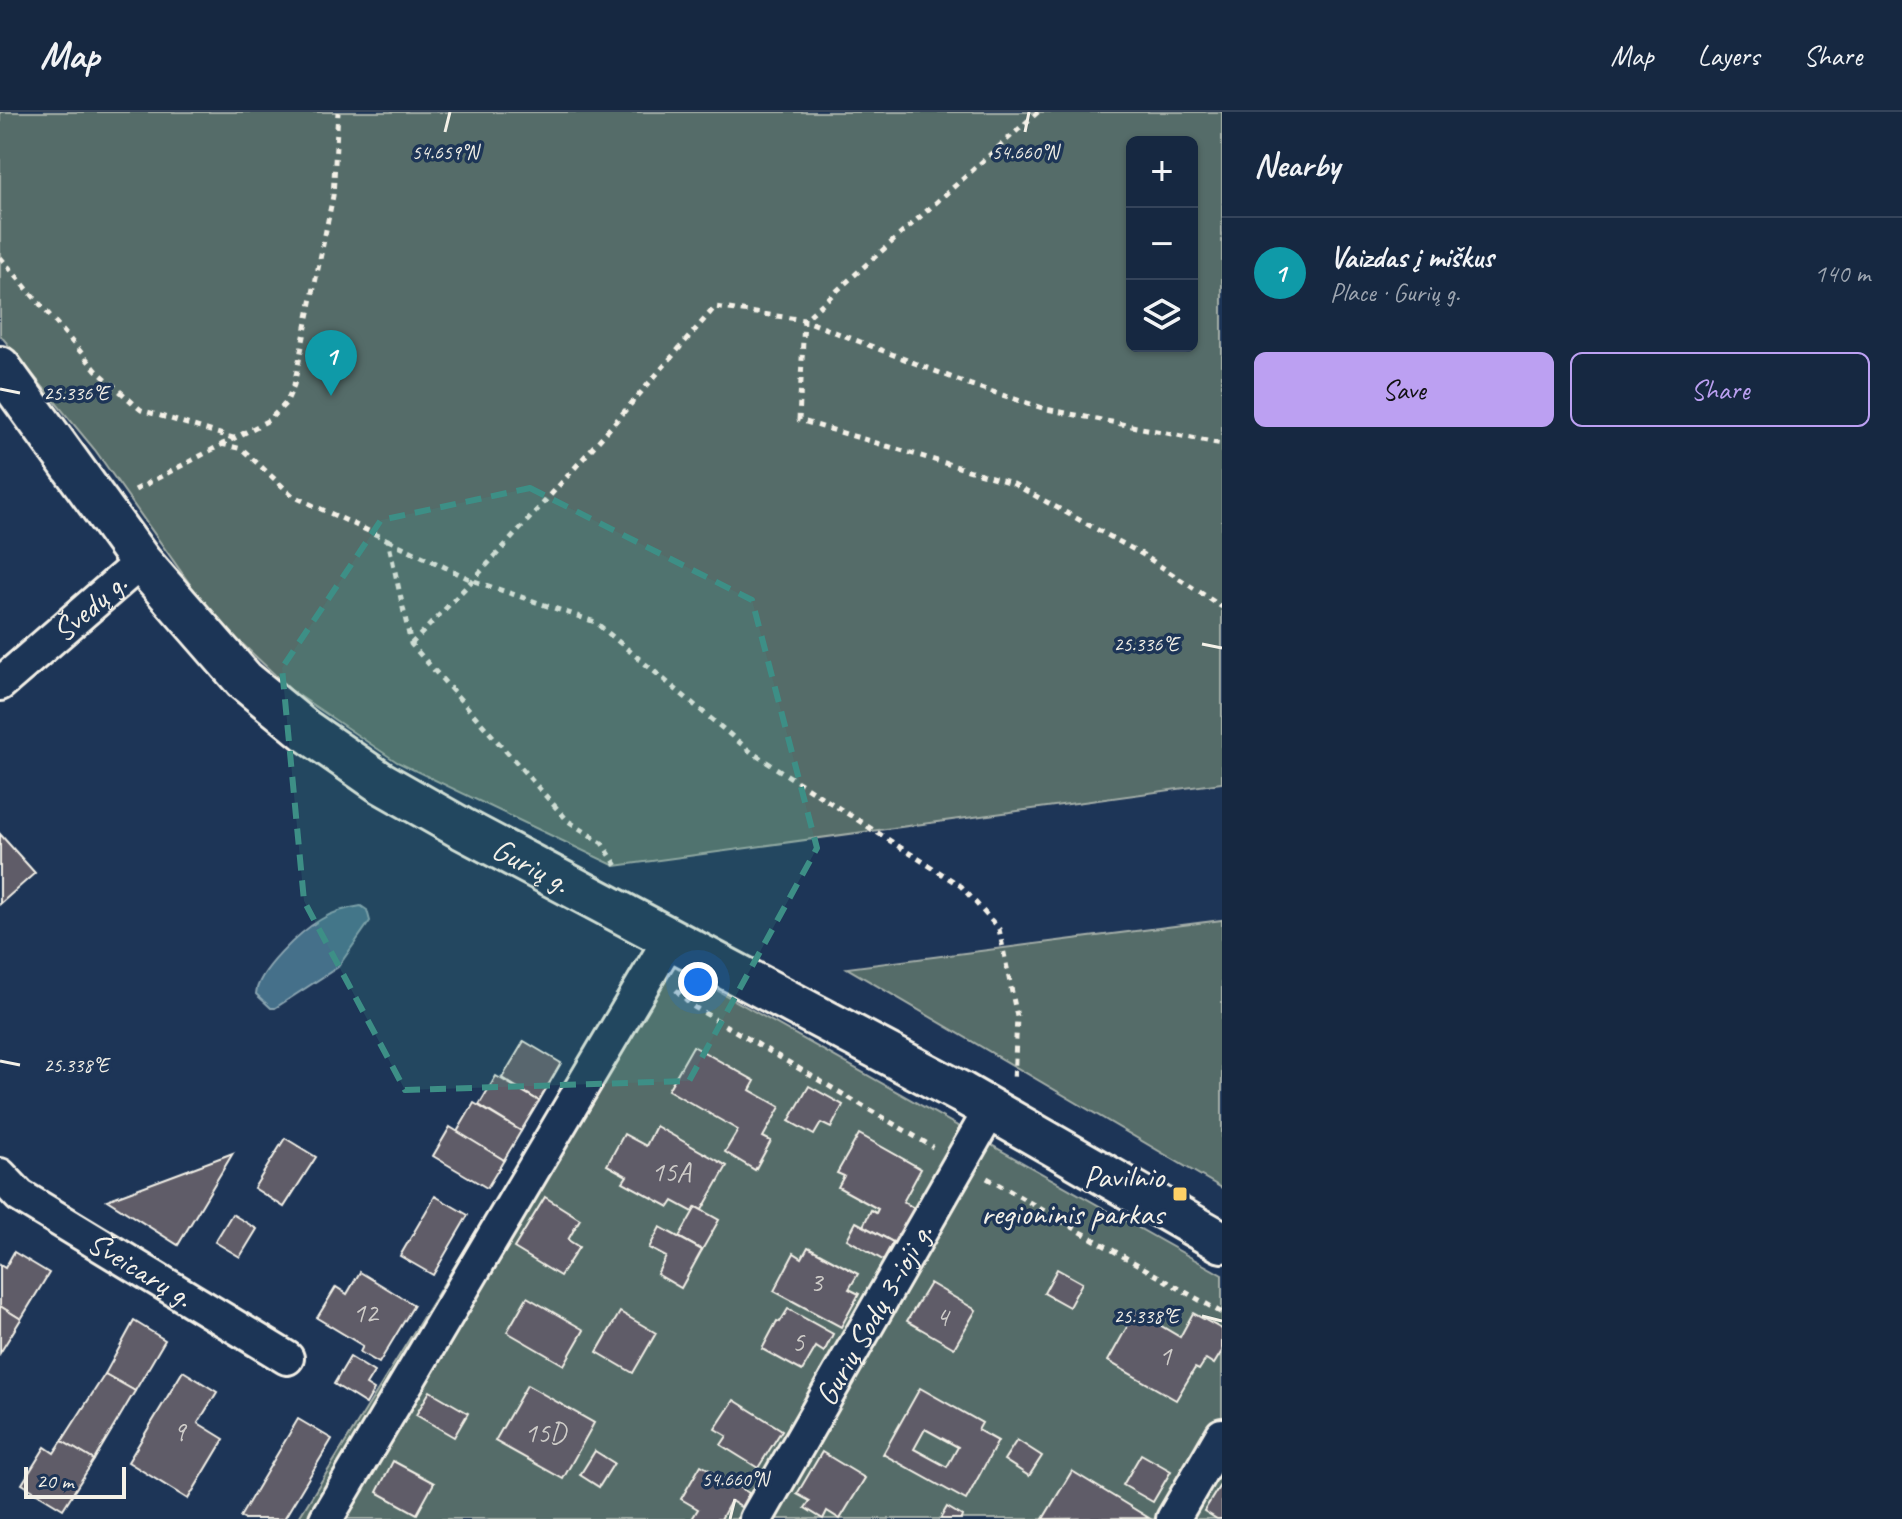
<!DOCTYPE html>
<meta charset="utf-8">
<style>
:root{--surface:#162841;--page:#1f3048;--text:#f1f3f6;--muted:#9ea6b1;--line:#35445a;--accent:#bca0f2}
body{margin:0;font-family:Caveat,sans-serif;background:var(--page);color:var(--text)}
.controls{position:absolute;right:24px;top:24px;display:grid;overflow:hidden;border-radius:12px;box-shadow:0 2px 6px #0004}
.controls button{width:72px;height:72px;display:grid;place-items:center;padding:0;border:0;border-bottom:2px solid var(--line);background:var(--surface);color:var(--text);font:40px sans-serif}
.scale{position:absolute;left:24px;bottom:20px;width:102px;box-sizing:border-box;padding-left:8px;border:4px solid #f4f1e8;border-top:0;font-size:22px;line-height:28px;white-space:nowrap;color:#f4f1e8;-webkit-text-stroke:6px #1d3557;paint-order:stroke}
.you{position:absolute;left:698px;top:870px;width:28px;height:28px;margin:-20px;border:6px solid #fff;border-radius:50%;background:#1a73e8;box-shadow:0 0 0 12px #1a73e833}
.badge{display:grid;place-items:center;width:52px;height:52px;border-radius:50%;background:var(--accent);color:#fff;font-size:26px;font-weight:700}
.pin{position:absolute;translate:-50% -66px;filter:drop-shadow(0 2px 4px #0008)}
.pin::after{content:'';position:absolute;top:42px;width:28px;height:24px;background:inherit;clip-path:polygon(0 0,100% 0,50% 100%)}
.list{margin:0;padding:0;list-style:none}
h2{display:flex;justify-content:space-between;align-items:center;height:104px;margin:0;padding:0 32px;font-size:34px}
h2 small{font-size:26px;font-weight:400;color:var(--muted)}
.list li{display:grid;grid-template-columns:52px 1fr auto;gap:24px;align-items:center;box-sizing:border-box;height:112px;padding:0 32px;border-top:2px solid var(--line)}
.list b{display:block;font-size:30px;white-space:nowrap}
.list p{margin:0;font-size:26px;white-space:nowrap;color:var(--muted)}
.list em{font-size:26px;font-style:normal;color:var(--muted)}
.actions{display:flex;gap:16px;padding:24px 32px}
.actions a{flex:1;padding:18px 0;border:2px solid var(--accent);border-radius:12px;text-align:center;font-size:28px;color:var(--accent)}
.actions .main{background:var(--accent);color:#111}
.icon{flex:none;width:44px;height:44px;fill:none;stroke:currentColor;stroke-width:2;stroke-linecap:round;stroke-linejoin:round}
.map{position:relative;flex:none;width:1222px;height:1407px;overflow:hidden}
header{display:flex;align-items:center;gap:48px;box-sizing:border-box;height:112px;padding:0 40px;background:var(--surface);border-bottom:2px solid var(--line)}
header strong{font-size:38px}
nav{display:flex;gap:44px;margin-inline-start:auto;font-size:28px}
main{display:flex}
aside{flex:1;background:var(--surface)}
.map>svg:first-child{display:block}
.green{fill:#546c69;stroke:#a4aea8;stroke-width:2;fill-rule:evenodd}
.water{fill:#44708a;stroke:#8aa4b0;stroke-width:2}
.building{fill:#5e5c68;stroke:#f4f1e8;stroke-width:2;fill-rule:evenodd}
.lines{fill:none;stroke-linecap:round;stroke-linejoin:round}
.minor-casing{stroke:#f4f1e8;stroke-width:38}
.tertiary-casing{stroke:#f4f1e8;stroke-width:46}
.path{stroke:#f4f1e8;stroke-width:5;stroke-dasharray:6 6;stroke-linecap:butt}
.minor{stroke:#1d3557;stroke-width:32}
.tertiary{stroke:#1d3557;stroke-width:40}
.marked{fill:#3d8f86;fill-opacity:0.2;stroke:#3d8f86;stroke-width:6;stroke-dasharray:16 10;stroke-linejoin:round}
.ticks{fill:none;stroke:#f4f1e8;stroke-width:3}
.poi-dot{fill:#ffd166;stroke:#1d3557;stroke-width:3}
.labels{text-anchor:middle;stroke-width:7;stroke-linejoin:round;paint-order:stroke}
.number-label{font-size:28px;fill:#ceccc8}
.street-label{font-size:32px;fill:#f4f1e8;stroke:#1d3557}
.poi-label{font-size:32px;fill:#f4f1e8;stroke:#1d3557;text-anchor:end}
.ticks-label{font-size:20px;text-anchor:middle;fill:#f4f1e8;stroke:#1d3557;stroke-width:7;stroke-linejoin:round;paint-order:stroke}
</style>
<header>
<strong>Map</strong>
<nav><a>Map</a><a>Layers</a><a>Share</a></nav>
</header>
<main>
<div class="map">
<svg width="1222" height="1407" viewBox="0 0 1222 1407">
<rect width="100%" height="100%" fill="#1d3557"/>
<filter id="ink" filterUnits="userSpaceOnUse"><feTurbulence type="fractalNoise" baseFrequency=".0125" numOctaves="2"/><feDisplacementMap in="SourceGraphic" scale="16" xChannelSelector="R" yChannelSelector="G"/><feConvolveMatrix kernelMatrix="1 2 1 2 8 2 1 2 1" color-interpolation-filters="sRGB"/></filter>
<g filter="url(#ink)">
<g class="green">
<path d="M 0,0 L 1222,0 L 1222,671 L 615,754 L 397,650 L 291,578 L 211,502 L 95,338 L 0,223 ZM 1132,30 L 1192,30 L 1192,234 L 1132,234 Z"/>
<path d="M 1222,808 L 1222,1076 L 847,856 Z"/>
<path d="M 649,840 L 1222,1163 L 1222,1407 L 298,1407 Z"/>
</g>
<path class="water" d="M 361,794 L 367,798 L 370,809 L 338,855 L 275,896 L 271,896 L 256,882 C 257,860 301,819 320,808 C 332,800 347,796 361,794 Z"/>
<g class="building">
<path d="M 0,722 L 35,761 L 0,792 Z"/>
<path d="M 524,929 L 561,951 L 539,989 L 502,966 Z"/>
<path d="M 693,934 L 755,969 L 750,978 L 780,995 L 763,1025 L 771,1029 L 755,1058 L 725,1040 L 738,1018 L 668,978 Z"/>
<path d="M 496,964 L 539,989 L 521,1019 L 479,993 Z"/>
<path d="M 809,974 L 843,993 L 831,1016 L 821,1011 L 814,1023 L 789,1009 Z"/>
<path d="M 474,991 L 521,1019 L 504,1048 L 457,1020 Z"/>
<path d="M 656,1014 L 727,1054 L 702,1098 L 696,1095 L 693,1100 L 673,1089 L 669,1095 L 623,1070 L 627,1064 L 607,1053 L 624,1022 L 646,1034 Z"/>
<path d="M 450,1015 L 504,1048 L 487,1076 L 433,1044 Z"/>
<path d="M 859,1022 L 921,1057 L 903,1090 L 916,1097 L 896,1132 L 863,1114 L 871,1098 L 876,1101 L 878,1097 L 838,1075 L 844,1064 L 837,1061 Z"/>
<path d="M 285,1026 L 316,1045 L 284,1095 L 254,1076 Z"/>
<path d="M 233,1041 L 178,1133 L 107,1088 Z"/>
<path d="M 435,1084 L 468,1103 L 433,1163 L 400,1144 Z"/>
<path d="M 545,1085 L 580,1107 L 568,1128 L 579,1135 L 560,1164 L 514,1136 Z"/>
<path d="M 696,1095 L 719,1108 L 702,1138 L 679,1125 Z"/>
<path d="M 232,1102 L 257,1117 L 240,1145 L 215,1130 Z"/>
<path d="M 856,1110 L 893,1130 L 883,1148 L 847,1127 Z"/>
<path d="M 660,1115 L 702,1138 L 681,1176 L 657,1162 L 666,1145 L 649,1136 Z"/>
<path d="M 808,1135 L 858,1162 L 849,1177 L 859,1182 L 841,1215 L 774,1179 L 794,1141 L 802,1146 Z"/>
<path d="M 14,1140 L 49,1161 L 21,1207 L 0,1194 L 0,1153 L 5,1156 Z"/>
<path d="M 1057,1157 L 1082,1171 L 1069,1195 L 1044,1181 Z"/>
<path d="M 360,1160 L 414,1193 L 379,1251 L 360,1240 L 363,1234 L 317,1206 L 336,1175 L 347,1182 Z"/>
<path d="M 930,1171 L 976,1198 L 954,1236 L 907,1209 Z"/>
<path d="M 527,1185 L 584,1218 L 564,1253 L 507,1220 Z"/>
<path d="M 0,1194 L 21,1207 L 0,1241 Z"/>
<path d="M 788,1197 L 833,1222 L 824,1240 L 816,1235 L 802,1259 L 762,1237 L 777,1209 L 780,1210 Z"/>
<path d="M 1136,1199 L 1180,1225 L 1193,1201 L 1222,1217 L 1222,1239 L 1214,1252 L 1206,1247 L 1199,1258 L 1195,1256 L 1176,1288 L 1108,1249 Z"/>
<path d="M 620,1200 L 656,1221 L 633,1261 L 597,1240 Z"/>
<path d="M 134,1209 L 165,1228 L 135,1279 L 105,1262 Z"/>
<path d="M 350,1245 L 374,1260 L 366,1273 L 374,1278 L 366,1292 L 334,1272 Z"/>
<path d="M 183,1259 L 217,1280 L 198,1311 L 224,1327 L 188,1387 L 128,1350 Z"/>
<path d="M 105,1262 L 135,1279 L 94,1348 L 62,1329 Z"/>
<path d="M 527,1273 L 594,1311 L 563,1367 L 495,1329 Z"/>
<path d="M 920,1276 L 982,1311 L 978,1318 L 998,1329 L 966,1388 L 883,1342 ZM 925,1317 L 958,1335 L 947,1355 L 914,1337 Z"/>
<path d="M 430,1279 L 468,1301 L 454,1325 L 416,1303 Z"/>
<path d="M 734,1288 L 782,1318 L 758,1356 L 721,1333 L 727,1324 L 715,1317 Z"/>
<path d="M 298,1307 L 332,1327 L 284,1407 L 244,1407 L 240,1405 Z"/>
<path d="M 1017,1328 L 1042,1344 L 1029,1364 L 1004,1348 Z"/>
<path d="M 62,1329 L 94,1348 L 63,1397 L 22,1372 L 45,1335 L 54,1341 Z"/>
<path d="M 595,1339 L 614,1351 L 599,1375 L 580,1363 Z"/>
<path d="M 822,1340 L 865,1366 L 840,1407 L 827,1399 L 823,1407 L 805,1396 L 810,1389 L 797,1382 Z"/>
<path d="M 1141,1342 L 1171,1359 L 1153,1390 L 1123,1373 Z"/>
<path d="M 393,1349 L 434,1371 L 417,1402 L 377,1380 Z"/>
<path d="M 701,1353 L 749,1381 L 741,1395 L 731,1389 L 721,1407 L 692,1407 L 698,1397 L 681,1387 Z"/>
<path d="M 1072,1359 L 1149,1406 L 1043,1407 Z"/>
<path d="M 1222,1370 L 1222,1407 L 1217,1407 L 1204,1399 Z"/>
<path d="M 947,1395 L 962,1404 L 961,1407 L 940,1407 Z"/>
</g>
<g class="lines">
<g class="minor-casing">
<g id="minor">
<path id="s1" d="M 0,572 L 141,450"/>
<path id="s2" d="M 0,1063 L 20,1084 L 287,1246"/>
<path d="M 326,1407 L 671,825"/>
<path id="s3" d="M 756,1407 L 991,997"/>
<path d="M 1173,1407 L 1222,1323"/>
</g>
</g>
<g class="tertiary-casing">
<g id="tertiary">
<path id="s4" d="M 0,255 L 141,450 L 244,568 L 305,618 L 380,670 L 461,716 L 962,981 L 1222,1130"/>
</g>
</g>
<g class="path">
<path d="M 1038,0 L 804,208 L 799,308 L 1012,371 L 1142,442 L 1222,495"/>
<path d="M 0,145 L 96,258 L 141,298 L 233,326"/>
<path d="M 221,332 L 242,337 L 293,384 L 388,428 L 411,532 L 568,709 L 602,731 L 619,757"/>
<path d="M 135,378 L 269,308 L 286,291 L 294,273 L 333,84 L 338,0"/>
<path d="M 388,428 L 474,469 L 595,510 L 751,640 L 961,774 L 999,817 L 1017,905 L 1014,969"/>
<path d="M 411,532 C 518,424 616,309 715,195 L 804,208 L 971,273 L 1046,297 L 1222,332"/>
<path d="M 676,878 L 694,895 L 933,1035"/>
<path d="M 987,1066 L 1222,1201"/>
</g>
<use href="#minor" class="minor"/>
<use href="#tertiary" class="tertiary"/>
</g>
</g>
<path class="marked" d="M 530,376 L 752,488 L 817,736 L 689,969 L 405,978 L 304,789 L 282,556 L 381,408 Z"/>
<path class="ticks" d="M 445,20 L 450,0M 1025,20 L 1029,0M 0,277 L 20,281M 1202,532 L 1222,536M 0,949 L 20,953M 1202,1204 L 1222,1209M 730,1407 L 735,1387"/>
<rect class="poi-dot" x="1172" y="1074" width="16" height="16" rx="4"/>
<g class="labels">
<g class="number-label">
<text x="671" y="1069">15A</text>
<text x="816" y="1179">3</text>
<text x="365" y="1210">12</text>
<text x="942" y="1214">4</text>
<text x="798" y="1239">5</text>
<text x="1165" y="1253">1</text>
<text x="179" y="1329">9</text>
<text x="545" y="1330">15D</text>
</g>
<g class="street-label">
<text dy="11" stroke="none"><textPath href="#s1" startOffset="118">Švedų g.</textPath></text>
<text dy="11" stroke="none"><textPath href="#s4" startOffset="740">Gurių g.</textPath></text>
<text dy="11" stroke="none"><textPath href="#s2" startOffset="170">Šveicarų g.</textPath></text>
<text dy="11" stroke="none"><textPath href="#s3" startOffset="236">Gurių Sodų 3-ioji g.</textPath></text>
</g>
<g class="poi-label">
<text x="1164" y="1075">Pavilnio<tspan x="1164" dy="37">regioninis parkas</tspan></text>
</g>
</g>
<g class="ticks-label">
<text x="445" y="47">54.659°N</text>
<text x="1025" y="47">54.660°N</text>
<text x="76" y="288">25.336°E</text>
<text x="1146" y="539">25.336°E</text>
<text x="76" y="960">25.338°E</text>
<text x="1146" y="1211">25.338°E</text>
<text x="735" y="1374">54.660°N</text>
</g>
</svg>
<div class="controls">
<button>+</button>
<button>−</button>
<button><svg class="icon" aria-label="layers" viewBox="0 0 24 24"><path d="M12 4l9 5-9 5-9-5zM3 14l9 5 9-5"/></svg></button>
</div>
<div class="scale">20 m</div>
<div class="you"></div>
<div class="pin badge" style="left:331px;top:284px;background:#0f9aa8">1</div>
</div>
<aside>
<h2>Nearby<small></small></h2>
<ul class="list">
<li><span class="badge" style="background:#0f9aa8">1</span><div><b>Vaizdas į miškus</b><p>Place · Gurių g.</p></div><em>140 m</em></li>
</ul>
<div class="actions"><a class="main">Save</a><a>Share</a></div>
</aside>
</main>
